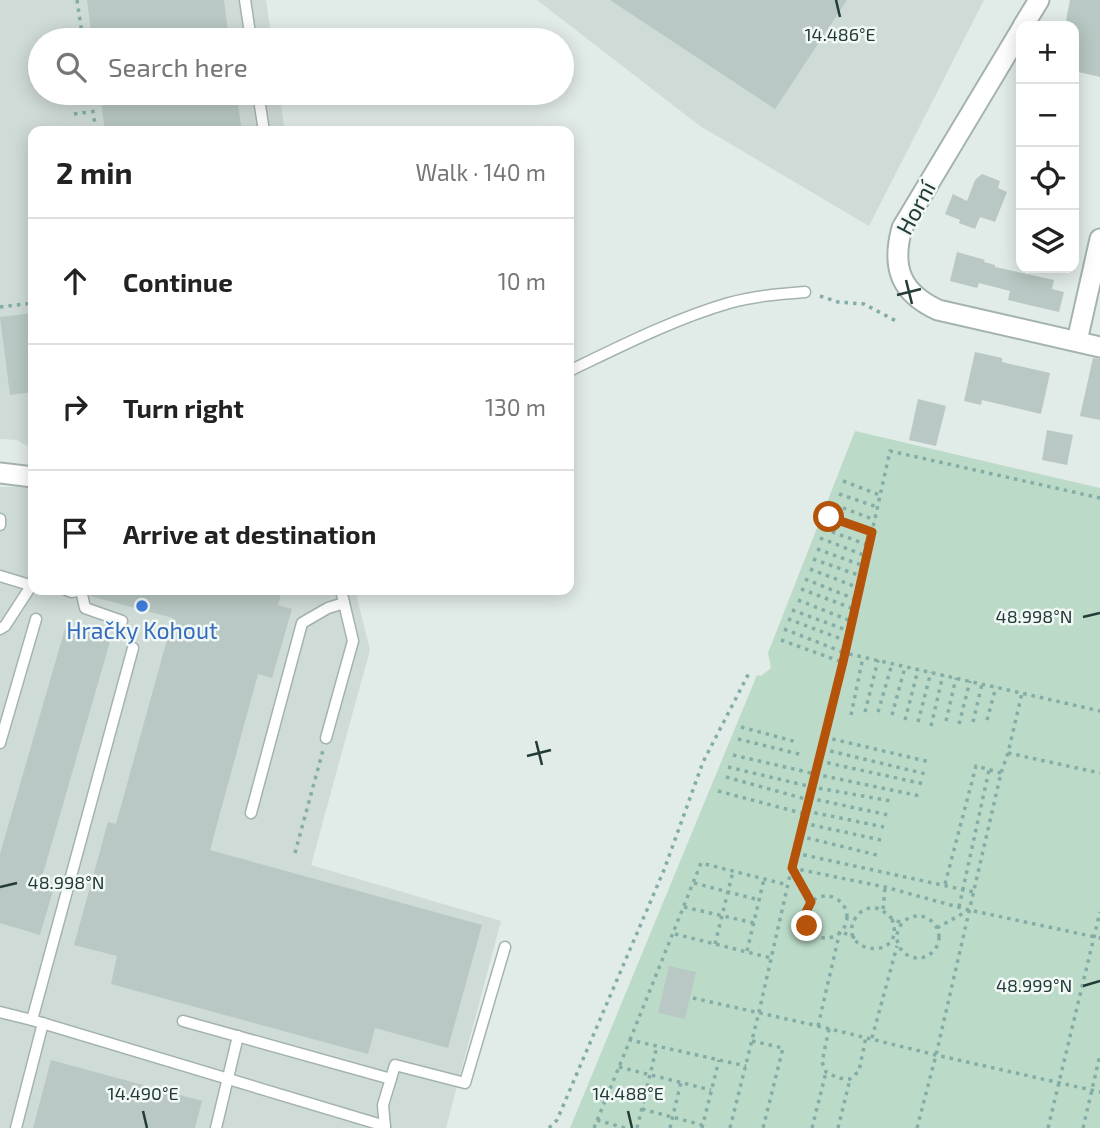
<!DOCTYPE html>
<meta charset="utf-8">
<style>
:root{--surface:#fff;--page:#f6f6f6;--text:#222;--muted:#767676;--line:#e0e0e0}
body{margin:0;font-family:"Exo 2",sans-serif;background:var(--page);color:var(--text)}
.controls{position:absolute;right:21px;top:21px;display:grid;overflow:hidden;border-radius:14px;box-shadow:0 4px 18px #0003}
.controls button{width:63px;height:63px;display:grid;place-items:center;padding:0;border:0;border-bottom:2px solid var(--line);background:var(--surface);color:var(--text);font:35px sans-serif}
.stop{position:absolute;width:21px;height:21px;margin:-16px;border:5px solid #b45309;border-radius:50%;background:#fff}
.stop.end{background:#b45309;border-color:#fff;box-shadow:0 2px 7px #0008}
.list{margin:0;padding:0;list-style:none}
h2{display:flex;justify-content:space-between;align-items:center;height:91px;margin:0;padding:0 28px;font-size:30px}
h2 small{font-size:23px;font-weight:400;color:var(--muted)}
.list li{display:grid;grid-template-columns:46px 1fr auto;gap:21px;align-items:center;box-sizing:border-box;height:126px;padding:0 28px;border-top:2px solid var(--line)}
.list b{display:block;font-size:26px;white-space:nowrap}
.list em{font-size:23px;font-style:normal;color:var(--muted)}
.icon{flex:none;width:38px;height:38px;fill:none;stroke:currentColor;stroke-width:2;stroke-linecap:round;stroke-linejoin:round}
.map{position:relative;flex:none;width:1100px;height:1128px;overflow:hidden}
.search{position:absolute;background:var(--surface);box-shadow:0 4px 18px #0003;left:28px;top:28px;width:546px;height:77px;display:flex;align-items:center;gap:18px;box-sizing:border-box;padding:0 24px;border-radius:38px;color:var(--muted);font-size:26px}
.panel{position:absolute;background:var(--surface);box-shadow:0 4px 18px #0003;left:28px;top:126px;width:546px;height:469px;border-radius:14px}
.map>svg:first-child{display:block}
.built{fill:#cfdbd7}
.green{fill:#bbdbc8}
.building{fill:#b9c8c4}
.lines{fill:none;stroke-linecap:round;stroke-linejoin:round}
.lane-casing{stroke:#a4b3b0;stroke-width:13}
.street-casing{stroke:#a4b3b0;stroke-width:23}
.path{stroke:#83ada6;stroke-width:3.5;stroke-dasharray:3.5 5;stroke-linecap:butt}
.lane{stroke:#fff;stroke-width:10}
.street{stroke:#fff;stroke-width:19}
.route{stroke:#b45309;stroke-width:9}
.ticks{fill:none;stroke:#223b38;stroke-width:2.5}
.shop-dot{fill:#3f7fe0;stroke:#f1f8f5;stroke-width:2.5}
.labels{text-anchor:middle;stroke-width:5;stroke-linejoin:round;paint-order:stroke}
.street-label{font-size:23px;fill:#223b38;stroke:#f1f8f5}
.shop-label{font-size:23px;fill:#366cbe;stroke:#f1f8f5}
.ticks-label{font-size:18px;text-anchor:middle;fill:#223b38;stroke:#f1f8f5;stroke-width:5;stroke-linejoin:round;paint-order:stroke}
</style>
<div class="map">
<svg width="1100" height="1128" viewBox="0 0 1100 1128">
<rect width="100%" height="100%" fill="#e1ebe8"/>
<g class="built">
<path d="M 0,0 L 266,0 L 272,40 L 40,40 L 40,93 L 279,93 L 285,131 L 33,131 L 33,449 L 17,440 L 0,439 Z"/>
<path d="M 537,0 L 984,0 L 869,226 L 700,126 Z"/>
<path d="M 0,487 L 33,487 L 33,590 L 355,590 L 370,650 L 311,865 L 501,921 L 446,1128 L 0,1128 Z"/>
</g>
<path class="green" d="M 855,431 L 1100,488 L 1100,1128 L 570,1128 L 757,675 L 761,676 L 771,668 L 768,653 Z"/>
<g class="building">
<path d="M 87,0 L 224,0 L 229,40 L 92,40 Z"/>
<path d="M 610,0 L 847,0 L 775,109 Z"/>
<path d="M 1070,0 L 1100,0 L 1100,77 L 1074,71 L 1074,26 L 1065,26 Z"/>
<path d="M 100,93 L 236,93 L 242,131 L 105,131 Z"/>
<path d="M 982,174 L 1000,181 L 998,188 L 1007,192 L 995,222 L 980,217 L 975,229 L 959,223 L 960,220 L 945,214 L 953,194 L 967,201 L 975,180 Z"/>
<path d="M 957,252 L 985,260 L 984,262 L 995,265 L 995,267 L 1054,280 L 1052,289 L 1064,292 L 1059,312 L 1008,300 L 1010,291 L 979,283 L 977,288 L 950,281 Z"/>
<path d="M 33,313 L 33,392 L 10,395 L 0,317 Z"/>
<path d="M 975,352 L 1002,358 L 1002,362 L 1050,373 L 1041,414 L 982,400 L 981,405 L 964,401 Z"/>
<path d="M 1093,358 L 1100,359 L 1100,420 L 1080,416 Z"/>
<path d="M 918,399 L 946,406 L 936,446 L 909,440 Z"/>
<path d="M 1047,430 L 1073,435 L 1067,465 L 1042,460 Z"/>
<path d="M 89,590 L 282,590 L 278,605 L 292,609 L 272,678 L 258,674 L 210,850 L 482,925 L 448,1048 L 375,1028 L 368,1054 L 111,984 L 117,956 L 74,945 L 108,822 L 116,824 L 173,618 L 90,596 Z"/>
<path d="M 66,625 L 111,638 L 40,884 L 54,887 L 40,935 L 0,923 L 0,854 Z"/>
<path d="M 669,966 L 696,972 L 685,1019 L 658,1013 Z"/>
<path d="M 51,1060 L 202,1101 L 195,1128 L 33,1128 Z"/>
</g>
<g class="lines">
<g class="lane-casing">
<g id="lane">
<path d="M 245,0 L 251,40"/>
<path d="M 258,93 L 264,131"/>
<path d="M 569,371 C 621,346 674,319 729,303 C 754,296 779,294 805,292"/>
<path d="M 0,519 L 0,525"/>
<path d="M 0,576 L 33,586"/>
<path d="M 66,590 L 72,592 L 81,590"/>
<path d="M 81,590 L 85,608 L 122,621"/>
<path d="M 0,629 L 5,626 L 31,586"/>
<path d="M 133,648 L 32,1020 L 385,1126"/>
<path d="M 326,738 L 353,641 L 341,590"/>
<path d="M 0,743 L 36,619"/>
<path d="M 251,813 L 302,623 L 328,608 L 344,603"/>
<path d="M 0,1012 L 32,1020"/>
<path d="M 183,1021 L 391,1079"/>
<path d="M 16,1128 L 43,1023"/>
<path d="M 216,1128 L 238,1036"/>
<path d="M 385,1128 L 383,1105 L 395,1065 L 465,1083 L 505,947"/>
</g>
</g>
<g class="street-casing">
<g id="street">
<path d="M 1023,26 L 1039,0"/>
<path d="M 1021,30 L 902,228 C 891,268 901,293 938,310 L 1100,347"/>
<path d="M 1077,341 L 1100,239"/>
<path d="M 0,473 L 33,477"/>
</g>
</g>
<g class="path">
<path d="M 77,0 L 83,40"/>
<path d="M 90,93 L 96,131"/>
<path d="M 59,99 L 90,95"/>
<path d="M 74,114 L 89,112"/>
<path d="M 820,296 L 838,302 L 864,304 L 898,322"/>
<path d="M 0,307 L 33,303"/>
<path d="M 843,481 L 880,495"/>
<path d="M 839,494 L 877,507"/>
<path d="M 835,505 L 875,520"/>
<path d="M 829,517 L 872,532"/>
<path d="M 824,529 L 868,545"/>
<path d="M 820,538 L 866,556"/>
<path d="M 817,549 L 864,566"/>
<path d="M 813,559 L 861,576"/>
<path d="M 810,569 L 859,588"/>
<path d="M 805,579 L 857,600"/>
<path d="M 801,589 L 854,609"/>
<path d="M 798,600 L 851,621"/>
<path d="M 792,610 L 849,631"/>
<path d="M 788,619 L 847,641"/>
<path d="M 784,629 L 845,653 L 890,451 L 1100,498"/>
<path d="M 781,640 L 842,662"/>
<path d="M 865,712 L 878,660"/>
<path d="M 878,712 L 892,664"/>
<path d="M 851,715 L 863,657"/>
<path d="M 892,715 L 905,667"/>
<path d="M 905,720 L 918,670"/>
<path d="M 987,720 L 996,687"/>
<path d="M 946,721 L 956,678"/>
<path d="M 918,722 L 931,672"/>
<path d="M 973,722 L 982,684"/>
<path d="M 959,724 L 970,681"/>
<path d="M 931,726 L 943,675"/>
<path d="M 741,727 L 797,742"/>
<path d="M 824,737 L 930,762"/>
<path d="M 738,739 L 803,755"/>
<path d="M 822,749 L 926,774"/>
<path d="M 1008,753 L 1100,773"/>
<path d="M 733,755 L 811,773"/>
<path d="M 819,761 L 924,784"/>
<path d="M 728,767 L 812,787 L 891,801"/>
<path d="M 815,774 L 920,796"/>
<path d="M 726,777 L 809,800"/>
<path d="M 718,791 L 805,814"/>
<path d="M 809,798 L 888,815"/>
<path d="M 806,811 L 884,827"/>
<path d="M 803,823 L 881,840"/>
<path d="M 799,836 L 877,855"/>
<path d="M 295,853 L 323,750"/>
<path d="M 795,853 L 974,892"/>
<path d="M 792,868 L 885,887 L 969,910 L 1100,938"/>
<path d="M 793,869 L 811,902"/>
<path d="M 694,883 L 759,900"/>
<path d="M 945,884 L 976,766 L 1001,773"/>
<circle cx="826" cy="917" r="21"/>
<path d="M 684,907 L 754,923"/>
<path d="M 959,907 L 989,770"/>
<path d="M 883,909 L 885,887"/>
<circle cx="918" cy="937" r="21"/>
<path d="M 892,919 C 908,964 833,953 856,917 C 860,911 868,907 875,908 C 884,909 886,915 893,919 C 896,921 900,922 903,923"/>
<path d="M 937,928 L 967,911"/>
<path d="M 675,934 L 771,958"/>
<path d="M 715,944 L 733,871"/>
<path d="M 747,951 L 764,879"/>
<path d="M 693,998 L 818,1026 L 936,1055 L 1100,1092"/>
<path d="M 818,1026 L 840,931 L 855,938"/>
<path d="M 829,1029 L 822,1062 L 826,1072 L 838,1078 L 850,1079 L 859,1071 L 866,1037"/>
<path d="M 872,1038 L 897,946"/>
<path d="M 630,1040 L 701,863 L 788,885"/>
<path d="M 752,1041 L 783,1048 L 763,1128"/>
<path d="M 619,1067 L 711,1090"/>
<path d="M 642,1109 L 702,1125"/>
<path d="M 597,1120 L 625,1128"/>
<path d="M 549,1128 L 557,1120 L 664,870 L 703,762 L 750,671"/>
<path d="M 594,1128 L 630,1040 L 746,1066"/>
<path d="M 637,1128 L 657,1046"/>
<path d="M 670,1128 L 681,1082"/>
<path d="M 702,1128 L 719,1060"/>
<path d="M 730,1128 L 759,1012 L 795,853 L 845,653 L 1100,711"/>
<path d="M 812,1128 L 826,1072"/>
<path d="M 838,1128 L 850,1079"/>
<path d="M 917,1128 L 936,1055 L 1001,773 L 1008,753 L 1022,693"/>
<path d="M 1048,1128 L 1100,912"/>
<path d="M 1083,1128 L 1100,1055"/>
</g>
<use href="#lane" class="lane"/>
<use href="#street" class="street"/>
</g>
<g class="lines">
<path class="route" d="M 807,926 L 805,914 L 811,902 L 792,868 L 843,662 L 872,532 L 829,517"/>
</g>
<path class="ticks" d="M 836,0 L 840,17M 906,280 L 912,304M 897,295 L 921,289M 1083,617 L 1100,613M 536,741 L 542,765M 527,756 L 551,750M 0,887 L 17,883M 1083,986 L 1100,981M 143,1111 L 147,1128M 628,1111 L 632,1128"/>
<circle class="shop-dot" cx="142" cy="606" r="7"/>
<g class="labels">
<g class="street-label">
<text transform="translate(916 208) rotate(-62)" y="8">Horní</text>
</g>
<g class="shop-label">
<text x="142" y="639">Hračky Kohout</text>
</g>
</g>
<g class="ticks-label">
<text x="840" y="41">14.486°E</text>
<text x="1034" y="623">48.998°N</text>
<text x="66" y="889">48.998°N</text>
<text x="1034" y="992">48.999°N</text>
<text x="143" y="1100">14.490°E</text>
<text x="628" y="1100">14.488°E</text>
</g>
</svg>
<div class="controls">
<button>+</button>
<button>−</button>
<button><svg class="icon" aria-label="locate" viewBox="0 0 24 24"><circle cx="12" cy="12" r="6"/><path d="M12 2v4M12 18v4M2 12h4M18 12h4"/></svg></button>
<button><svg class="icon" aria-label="layers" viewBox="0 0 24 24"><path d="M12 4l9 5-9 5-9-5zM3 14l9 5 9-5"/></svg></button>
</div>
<div class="stop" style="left:829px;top:517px"></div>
<div class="stop end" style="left:807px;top:926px"></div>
<div class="search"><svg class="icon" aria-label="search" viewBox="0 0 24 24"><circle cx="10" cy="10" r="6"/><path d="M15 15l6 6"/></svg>Search here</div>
<section class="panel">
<h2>2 min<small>Walk · 140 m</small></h2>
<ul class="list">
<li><svg class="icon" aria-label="ahead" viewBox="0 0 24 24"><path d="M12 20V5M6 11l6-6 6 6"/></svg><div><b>Continue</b></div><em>10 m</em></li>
<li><svg class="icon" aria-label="right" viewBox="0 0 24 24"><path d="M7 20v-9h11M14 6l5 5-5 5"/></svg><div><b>Turn right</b></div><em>130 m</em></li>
<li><svg class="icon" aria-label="arrive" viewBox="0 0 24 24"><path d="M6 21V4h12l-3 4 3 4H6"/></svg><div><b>Arrive at destination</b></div></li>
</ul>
</section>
</div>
